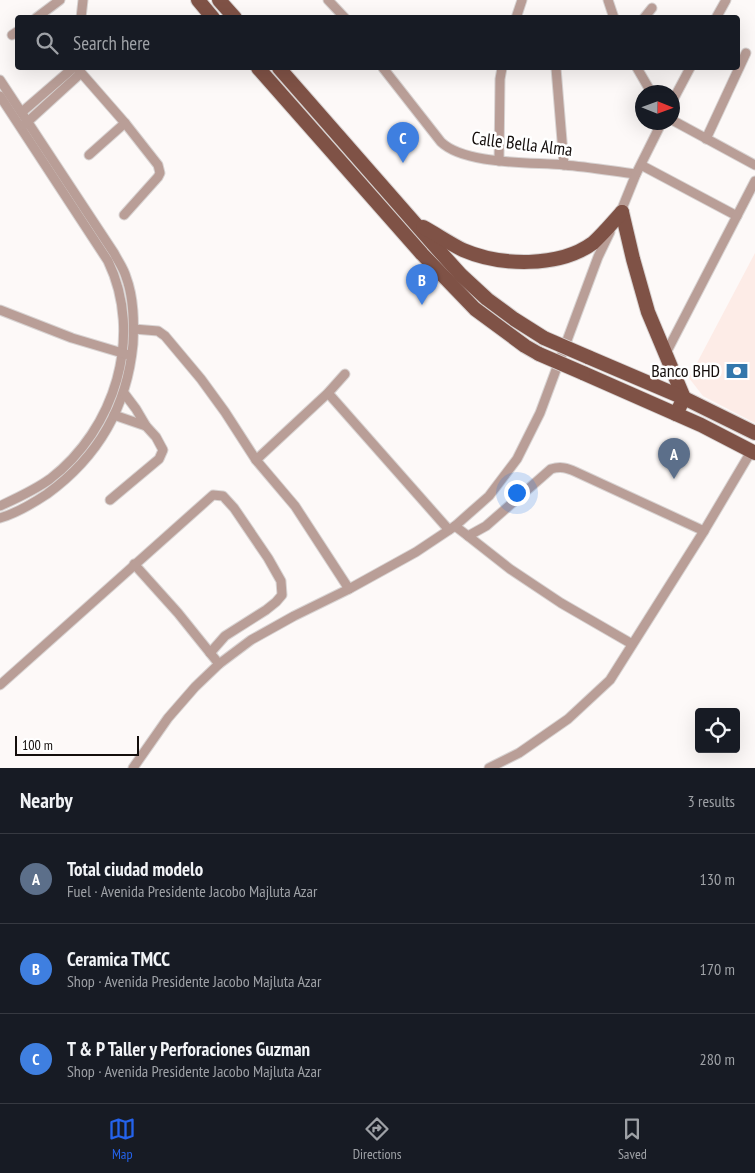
<!DOCTYPE html>
<meta charset="utf-8">
<style>
:root{--surface:#171b24;--page:#20242c;--text:#f1f3f6;--muted:#9ea1a6;--line:#363941;--accent:#2563eb}
body{margin:0;font-family:"PT Sans Narrow",sans-serif;background:var(--page);color:var(--text)}
.controls{position:absolute;right:15px;bottom:15px;display:grid;overflow:hidden;border-radius:5px;box-shadow:0 5px 20px #0002}
.controls button{width:45px;height:45px;display:grid;place-items:center;padding:0;border:0;border-bottom:1px solid var(--line);background:var(--surface);color:var(--text);font:25px sans-serif}
.compass{position:absolute;left:635px;top:85px;width:45px;height:45px;border-radius:50%;background:var(--surface);box-shadow:0 5px 20px #0002;rotate:91deg}
.scale{position:absolute;left:15px;bottom:12px;width:124px;box-sizing:border-box;padding-left:5px;border:2px solid #140e0c;border-top:0;font-size:14px;line-height:18px;white-space:nowrap;color:#140e0c;-webkit-text-stroke:4px #fff;paint-order:stroke}
.you{position:absolute;left:516px;top:492px;width:18px;height:18px;margin:-12px;border:4px solid #fff;border-radius:50%;background:#1a73e8;box-shadow:0 0 0 8px #1a73e833}
.badge{display:grid;place-items:center;width:32px;height:32px;border-radius:50%;background:var(--accent);color:#fff;font-size:16px;font-weight:700}
.pin{position:absolute;translate:-50% -41px;filter:drop-shadow(0 1px 2px #0008)}
.pin::after{content:'';position:absolute;top:26px;width:18px;height:15px;background:inherit;clip-path:polygon(0 0,100% 0,50% 100%)}
.list{margin:0;padding:0;list-style:none}
h2{display:flex;justify-content:space-between;align-items:center;height:65px;margin:0;padding:0 20px;font-size:21px}
h2 small{font-size:16px;font-weight:400;color:var(--muted)}
.list li{display:grid;grid-template-columns:32px 1fr auto;gap:15px;align-items:center;box-sizing:border-box;height:90px;padding:0 20px;border-top:1px solid var(--line)}
.list b{display:block;font-size:19px;white-space:nowrap}
.list p{margin:0;font-size:16px;white-space:nowrap;color:var(--muted)}
.list em{font-size:16px;font-style:normal;color:var(--muted)}
.icon{flex:none;width:28px;height:28px;fill:none;stroke:currentColor;stroke-width:2;stroke-linecap:round;stroke-linejoin:round}
.map{position:relative;flex:none;width:755px;height:768px;overflow:hidden}
.search{position:absolute;background:var(--surface);box-shadow:0 5px 20px #0002;left:15px;right:15px;top:15px;height:55px;display:flex;align-items:center;gap:12px;box-sizing:border-box;padding:0 18px;border-radius:5px;color:var(--muted);font-size:19px}
.sheet{height:335px;background:var(--surface)}
nav{display:flex;justify-content:space-around;align-items:center;box-sizing:border-box;height:70px;border-top:1px solid var(--line);background:var(--surface);font-size:14px;color:var(--muted)}
nav a{display:grid;justify-items:center;gap:2px}
nav .on{color:var(--accent)}
.map>svg:first-child{display:block}
.built{fill:#fdece7}
.lines{fill:none;stroke-linecap:round;stroke-linejoin:round}
.street-casing{stroke:#d8d3d2;stroke-width:11}
.primary-casing{stroke:#d8d3d2;stroke-width:16}
.street{stroke:#b99e97;stroke-width:9}
.primary{stroke:#7f5246;stroke-width:14}
.primary-bridge-casing{stroke:#d8d3d2;stroke-width:16;stroke-linecap:butt}
.primary-bridge{stroke:#7f5246;stroke-width:14}
.labels{text-anchor:middle;stroke-width:5;stroke-linejoin:round;paint-order:stroke}
.street-label{font-size:18px;fill:#140e0c;stroke:#fff}
.poi-label{font-size:18px;fill:#140e0c;stroke:#fff;text-anchor:end}
</style>
<div class="map">
<svg width="755" height="768" viewBox="0 0 755 768">
<rect width="100%" height="100%" fill="#fdf9f8"/>
<path class="built" d="M 755,253 L 755,423 L 703,396 L 689,378 Z"/>
<g class="lines">
<g class="street-casing">
<g id="street">
<path d="M 328,0 L 345,18"/>
<path d="M 608,0 L 614,18"/>
<path d="M 36,18 L 60,0"/>
<path d="M 81,18 L 83,0"/>
<path d="M 516,18 L 522,0"/>
<path d="M 644,18 L 652,8"/>
<path d="M 716,18 L 726,0"/>
<path d="M 12,35 L 18,31"/>
<path d="M 77,68 L 125,123 L 158,165 L 160,173 L 158,177 L 124,215"/>
<path d="M 383,68 L 441,142 C 465,165 531,162 564,165 C 588,167 612,171 636,174"/>
<path d="M 556,68 L 564,165"/>
<path d="M 637,68 L 651,92"/>
<path d="M 0,80 L 114,253 C 118,261 124,269 126,277 C 134,298 134,322 133,344 C 127,407 98,457 47,494 C 32,504 17,513 0,518"/>
<path d="M 0,96 L 108,261 C 144,336 115,429 50,479 C 35,490 17,498 0,506"/>
<path d="M 672,102 L 690,68"/>
<path d="M 22,112 L 73,68"/>
<path d="M 672,120 L 755,165"/>
<path d="M 24,125 L 81,73"/>
<path d="M 706,139 L 746,53"/>
<path d="M 89,155 L 125,123"/>
<path d="M 499,161 L 500,79 L 502,68"/>
<path d="M 641,165 L 737,216"/>
<path d="M 619,216 L 636,174 L 662,122"/>
<path d="M 0,310 L 72,338 L 129,355"/>
<path d="M 134,329 L 158,331 L 165,336 L 201,379 L 225,412 L 256,460 L 295,506 L 349,589"/>
<path d="M 665,355 L 755,181"/>
<path d="M 328,393 L 449,530"/>
<path d="M 114,415 L 146,426"/>
<path d="M 256,460 L 328,393 L 345,374"/>
<path d="M 110,500 L 159,459 L 163,450 L 156,437 L 146,426 L 136,409 L 124,393"/>
<path d="M 455,526 L 468,536 L 486,526 L 551,469 C 561,466 567,468 576,472 L 704,531"/>
<path d="M 468,536 L 510,569 L 561,603 L 632,644"/>
<path d="M 134,564 L 178,613 L 219,664"/>
<path d="M 0,685 L 213,495 L 223,496 L 234,508 L 268,558 L 281,581 L 282,595 L 276,602 L 266,610 L 225,636 L 210,653"/>
<path d="M 133,768 L 168,718 L 195,687 L 219,664 L 251,640 L 294,616 L 349,589 L 416,552 L 455,526 L 489,496 L 517,459 L 540,413 L 598,257 L 610,232"/>
<path d="M 489,768 L 519,753 L 568,719 L 610,680 L 704,531 L 752,450"/>
</g>
</g>
<g class="primary-casing">
<g id="primary">
<path d="M 198,0 L 213,18"/>
<path d="M 219,0 L 235,18"/>
<path d="M 258,68 L 422,254 L 475,309 L 525,346 L 539,354"/>
<path d="M 279,68 L 434,245 L 461,275 L 487,299 L 514,319 L 544,338"/>
<path d="M 622,212 L 633,259 L 648,312 L 684,398 L 676,414"/>
<path d="M 423,227 C 436,234 449,243 463,250 C 500,266 559,268 593,243 C 603,234 613,222 622,212"/>
<path d="M 588,357 L 684,398 L 755,433"/>
<path d="M 583,373 L 701,425 L 755,453"/>
</g>
</g>
<use href="#street" class="street"/>
<use href="#primary" class="primary"/>
<g class="primary-bridge-casing">
<g id="primary-bridge">
<path d="M 544,338 L 588,357"/>
<path d="M 539,354 L 583,373"/>
</g>
</g>
<use href="#primary-bridge" class="primary-bridge"/>
</g>
<defs>
<g id="bank-bare" transform="scale(1.725)"><path d="M-6-4H6V4H-6ZM0-2.3a2.3 2.3 0 1 0 0 4.6a2.3 2.3 0 1 0 0-4.6Z" fill="#3377ac" stroke="#fff" stroke-width="2.5" paint-order="stroke"/></g>
</defs>
<g fill-rule="evenodd">
<use href="#bank-bare" x="737" y="371"/>
</g>
<g class="labels">
<g class="street-label">
<text transform="translate(522 144) rotate(7)" y="6">Calle Bella Alma</text>
</g>
<g class="poi-label">
<text x="720" y="377">Banco BHD</text>
</g>
</g>
</svg>
<div class="controls">
<button><svg class="icon" aria-label="locate" viewBox="0 0 24 24"><circle cx="12" cy="12" r="6"/><path d="M12 2v4M12 18v4M2 12h4M18 12h4"/></svg></button>
</div>
<svg class="compass" viewBox="-18 -18 36 36"><path d="M0-13l5 13h-10z" fill="#e53935"/><path d="M0 13l5-13h-10z" fill="#9ea1a6"/></svg>
<div class="scale">100 m</div>
<div class="you"></div>
<div class="pin badge" style="left:674px;top:479px;background:#5c6f8a">A</div>
<div class="pin badge" style="left:422px;top:305px;background:#3f7fe0">B</div>
<div class="pin badge" style="left:403px;top:163px;background:#3f7fe0">C</div>
<div class="search"><svg class="icon" aria-label="search" viewBox="0 0 24 24"><circle cx="10" cy="10" r="6"/><path d="M15 15l6 6"/></svg>Search here</div>
</div>
<section class="sheet">
<h2>Nearby<small>3 results</small></h2>
<ul class="list">
<li><span class="badge" style="background:#5c6f8a">A</span><div><b>Total ciudad modelo</b><p>Fuel · Avenida Presidente Jacobo Majluta Azar</p></div><em>130 m</em></li>
<li><span class="badge" style="background:#3f7fe0">B</span><div><b>Ceramica TMCC</b><p>Shop · Avenida Presidente Jacobo Majluta Azar</p></div><em>170 m</em></li>
<li><span class="badge" style="background:#3f7fe0">C</span><div><b>T &amp; P Taller y Perforaciones Guzman</b><p>Shop · Avenida Presidente Jacobo Majluta Azar</p></div><em>280 m</em></li>
</ul>
</section>
<nav>
<a class="on"><svg class="icon" aria-label="map" viewBox="0 0 24 24"><path d="M3 6l6-2 6 2 6-2v14l-6 2-6-2-6 2zM9 4v14M15 6v14"/></svg>Map</a>
<a><svg class="icon" aria-label="directions" viewBox="0 0 24 24"><path d="M12 3l9 9-9 9-9-9zM9 14v-3h6M13 9l2 2-2 2"/></svg>Directions</a>
<a><svg class="icon" aria-label="saved" viewBox="0 0 24 24"><path d="M7 4h10v16l-5-4-5 4z"/></svg>Saved</a>
</nav>
